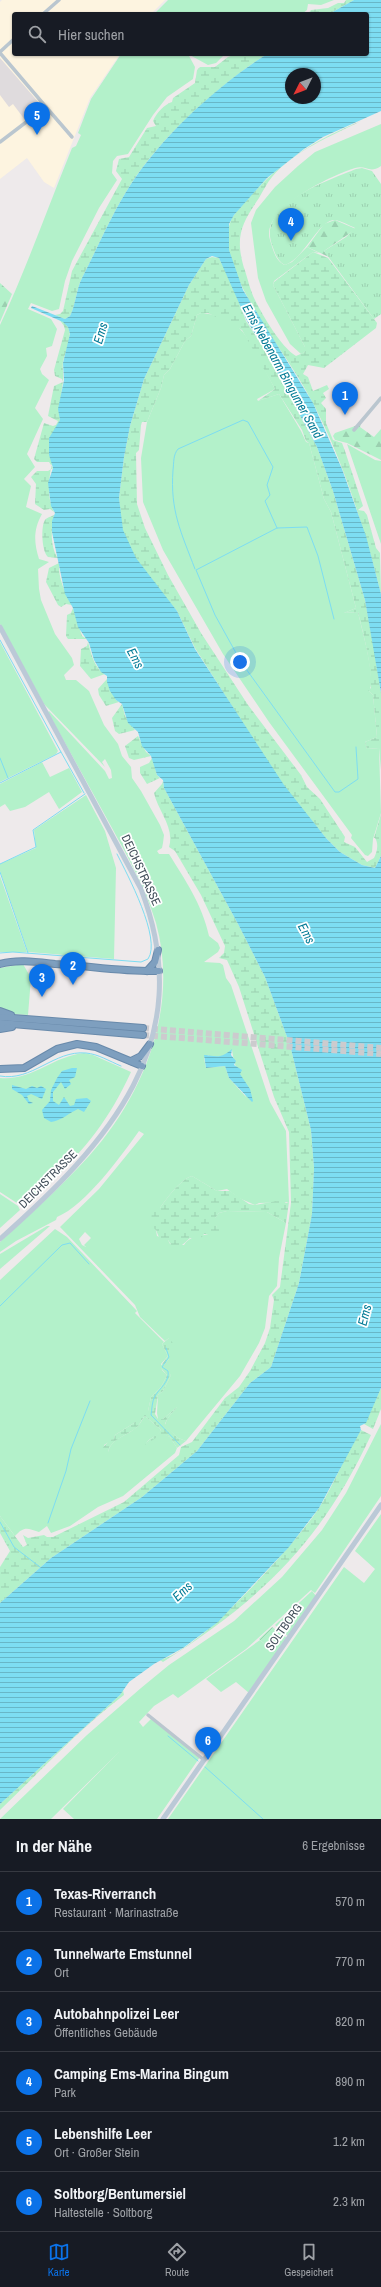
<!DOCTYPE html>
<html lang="de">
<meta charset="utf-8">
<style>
:root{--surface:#171b24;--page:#20242c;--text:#f1f3f6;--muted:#9ea1a6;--line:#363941;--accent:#0b72e8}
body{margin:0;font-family:"Archivo Narrow",sans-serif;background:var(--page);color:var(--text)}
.compass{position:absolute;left:285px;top:68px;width:36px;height:36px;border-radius:50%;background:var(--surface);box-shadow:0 1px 3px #0004;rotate:228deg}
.you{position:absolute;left:240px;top:662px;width:14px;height:14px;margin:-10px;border:3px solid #fff;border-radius:50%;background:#1a73e8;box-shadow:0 0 0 6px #1a73e833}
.badge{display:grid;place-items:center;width:26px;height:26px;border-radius:50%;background:var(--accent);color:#fff;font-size:13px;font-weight:700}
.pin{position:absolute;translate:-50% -33px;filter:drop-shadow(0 1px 2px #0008)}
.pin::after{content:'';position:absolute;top:21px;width:14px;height:12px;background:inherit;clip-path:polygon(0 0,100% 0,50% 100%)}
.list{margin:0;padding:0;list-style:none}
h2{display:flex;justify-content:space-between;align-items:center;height:52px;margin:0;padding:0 16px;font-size:17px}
h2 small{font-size:13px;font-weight:400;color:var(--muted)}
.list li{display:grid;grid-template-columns:26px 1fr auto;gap:12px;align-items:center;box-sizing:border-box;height:60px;padding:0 16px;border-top:1px solid var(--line)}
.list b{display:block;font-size:15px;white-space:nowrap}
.list p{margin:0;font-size:13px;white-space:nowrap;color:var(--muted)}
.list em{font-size:13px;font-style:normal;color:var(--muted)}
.icon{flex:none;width:22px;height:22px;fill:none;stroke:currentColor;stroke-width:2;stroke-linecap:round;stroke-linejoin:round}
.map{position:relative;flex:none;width:381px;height:1819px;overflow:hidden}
.search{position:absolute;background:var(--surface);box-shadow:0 1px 3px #0004;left:12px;right:12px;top:12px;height:44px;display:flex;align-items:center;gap:10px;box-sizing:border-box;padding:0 14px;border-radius:4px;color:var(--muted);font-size:15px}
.sheet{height:412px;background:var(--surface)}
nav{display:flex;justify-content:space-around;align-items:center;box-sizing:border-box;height:56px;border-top:1px solid var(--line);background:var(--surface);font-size:11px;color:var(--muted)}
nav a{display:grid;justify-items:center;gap:2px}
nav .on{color:var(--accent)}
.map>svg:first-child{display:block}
.commercial{fill:#fdf4e0}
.education{fill:#dfdbdd}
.grass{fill:#b3f1ca;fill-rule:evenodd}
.forest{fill:url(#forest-firs)}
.wetland{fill:url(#wetland-marsh)}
.park{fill:url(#park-tufts)}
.garden{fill:url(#garden-furrows)}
.water{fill:url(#water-rules);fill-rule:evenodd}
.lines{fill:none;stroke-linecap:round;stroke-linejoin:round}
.stream{stroke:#7dddf2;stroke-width:1}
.highway-tunnel{stroke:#cccbce;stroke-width:6;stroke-dasharray:6 3;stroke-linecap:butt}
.highway-casing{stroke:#698aab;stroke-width:8}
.street{stroke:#bac6cf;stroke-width:3.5}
.secondary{stroke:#bbc9d7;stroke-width:5}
.highway{stroke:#7e9fbf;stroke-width:6}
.labels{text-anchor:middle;stroke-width:3.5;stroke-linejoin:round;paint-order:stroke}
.street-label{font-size:12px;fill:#424f5a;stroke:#fff}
.water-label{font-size:13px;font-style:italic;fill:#037b96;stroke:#fff}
</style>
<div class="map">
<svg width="381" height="1819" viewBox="0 0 381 1819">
<defs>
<pattern id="forest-firs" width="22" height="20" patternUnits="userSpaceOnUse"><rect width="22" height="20" fill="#b3f1ca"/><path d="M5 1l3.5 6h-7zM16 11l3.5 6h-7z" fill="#9bd0b0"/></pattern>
<pattern id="wetland-marsh" width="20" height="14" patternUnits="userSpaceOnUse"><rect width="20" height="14" fill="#b3f1ca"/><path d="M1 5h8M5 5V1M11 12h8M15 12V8" fill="none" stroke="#9bd0b0"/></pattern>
<pattern id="park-tufts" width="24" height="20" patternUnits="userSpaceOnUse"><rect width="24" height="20" fill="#b3f1ca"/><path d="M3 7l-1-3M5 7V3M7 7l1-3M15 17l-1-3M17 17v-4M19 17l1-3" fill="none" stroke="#9bd0b0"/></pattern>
<pattern id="garden-furrows" width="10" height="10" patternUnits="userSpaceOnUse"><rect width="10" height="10" fill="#b3f1ca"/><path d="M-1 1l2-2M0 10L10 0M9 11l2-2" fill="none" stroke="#9bd0b0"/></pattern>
<pattern id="water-rules" width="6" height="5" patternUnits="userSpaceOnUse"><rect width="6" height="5" fill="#7dddf2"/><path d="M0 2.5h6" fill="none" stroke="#68b6c7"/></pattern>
</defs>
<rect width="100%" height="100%" fill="#eeeaeb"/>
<path class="commercial" d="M 2,0 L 165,0 L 151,14 L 14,14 L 14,54 L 120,54 L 90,98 L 54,188 L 44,182 L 27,158 L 0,179 L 0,2 Z"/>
<path class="education" d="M 0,58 L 40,104 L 40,108 L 25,120 L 13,104 L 9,107 L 0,95 Z"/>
<g class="grass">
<path d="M 168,0 L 334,0 L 321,5 L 308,4 L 307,10 L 302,14 L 154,14 Z"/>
<path d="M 121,54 L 225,54 L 216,63 L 208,65 L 188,54 L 195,67 L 193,79 L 167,97 L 153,115 L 128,154 L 117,156 L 113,161 L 112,173 L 117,180 L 99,208 L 72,261 L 65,281 L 59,309 L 52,311 L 31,303 L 28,309 L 51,319 L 57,329 L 52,346 L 46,348 L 47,356 L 40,369 L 42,374 L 49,380 L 35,408 L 43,419 L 27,454 L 35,467 L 24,479 L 31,486 L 26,507 L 42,514 C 33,530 34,543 39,559 L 49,562 L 38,569 L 39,589 L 41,600 L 55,634 L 72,658 L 74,665 L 64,675 L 66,680 L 76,680 L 89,691 L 104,725 L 118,744 L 122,756 L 131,767 L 132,778 L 141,791 L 160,825 L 164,835 L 163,843 L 162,848 L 157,851 L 159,854 L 169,854 C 185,880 202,904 209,936 L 218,943 L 220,948 L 218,952 L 204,962 L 220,963 L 223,965 L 226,978 L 231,985 L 270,1102 L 286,1131 L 289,1202 L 259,1203 L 255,1205 L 239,1198 L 227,1189 L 217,1191 L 192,1176 C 181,1179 166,1199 160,1208 L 152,1208 L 157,1236 L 168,1240 L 170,1244 L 184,1245 C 192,1232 209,1239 217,1228 L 214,1219 L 219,1213 L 227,1211 L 267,1212 L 286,1223 L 279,1258 L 277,1286 L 269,1296 L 265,1328 L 259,1343 L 240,1376 L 186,1441 L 178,1438 L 165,1425 L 167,1419 L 177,1407 L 163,1419 L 158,1419 L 157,1413 L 158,1395 L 163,1391 L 171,1375 L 164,1368 L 164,1365 L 169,1359 L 167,1350 L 169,1338 L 165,1341 L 140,1317 L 135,1305 L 60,1227 L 99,1189 L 144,1134 L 139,1131 C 121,1156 86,1205 57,1217 L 56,1220 L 16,1241 L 0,1252 L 0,1242 C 30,1214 61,1187 89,1156 C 145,1094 179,1006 156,923 C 146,890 129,859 112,828 C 91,789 69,751 48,712 L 49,711 L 105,771 L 109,779 L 112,778 L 111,770 L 105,759 L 102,762 L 105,767 L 44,704 L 0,624 L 0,325 C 27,267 48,207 72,148 L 76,146 L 81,135 L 78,133 L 91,99 ZM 232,1050 C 234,1065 241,1081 246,1097 L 229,1078 L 225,1066 L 206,1068 L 204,1058 L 208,1055 L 213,1058 L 226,1055 ZM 85,1232 L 91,1238 L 84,1245 L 86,1247 L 82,1245 L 79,1239 Z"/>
<path d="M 381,124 L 381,166 C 369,174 367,165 355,168 C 332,175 260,209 270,240 C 273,249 275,261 285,265 L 292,262 L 307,247 L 319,253 L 313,252 L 274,281 L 273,285 L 305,347 L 305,352 L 301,354 L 290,344 L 266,301 L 258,278 L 251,223 L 256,210 L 275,187 L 298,166 L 315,152 Z"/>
<path d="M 201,313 C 213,313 235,322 243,332 C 255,349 265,370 275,389 L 257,399 L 258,401 L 279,394 L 301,431 L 306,442 L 309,443 L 324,499 L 331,512 L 356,608 L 344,613 L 358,612 C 361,627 377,680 369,691 L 373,695 L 377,737 L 365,742 L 367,749 L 379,748 L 381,813 L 373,839 L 372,852 L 368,856 L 365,855 L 351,838 L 352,835 L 269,722 L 223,654 L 163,550 L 143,502 L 141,458 L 147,422 L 161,388 L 164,375 L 170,369 L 185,341 L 191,336 L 197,315 Z"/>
<path d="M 347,444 L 375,460 L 381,461 L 381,544 Z"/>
<path d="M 0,642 L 58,751 L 56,754 L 0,782 Z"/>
<path d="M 42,762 L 50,777 L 69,768 L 82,792 L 59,809 L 49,792 L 25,807 L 10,811 L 5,804 L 0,807 L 0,784 Z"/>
<path d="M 86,795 L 105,831 L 116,868 L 114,959 L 28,952 L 0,871 L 0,864 L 36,848 L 34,830 Z"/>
<path d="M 0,876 L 27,952 L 0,952 Z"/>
<path d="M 23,964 L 31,978 L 28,1015 L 12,1014 L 0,1009 L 0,968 Z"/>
<path d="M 84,1053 L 93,1055 L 131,1072 C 109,1120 86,1148 48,1185 C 41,1192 32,1203 23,1207 L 0,1192 L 0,1078 C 32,1081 53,1056 84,1053 Z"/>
<path d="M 0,1194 L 18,1206 L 20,1210 L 0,1228 Z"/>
<path d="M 47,1226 L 50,1226 L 0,1269 L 0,1254 Z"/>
<path d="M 55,1229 L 67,1237 L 137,1311 L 135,1313 L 164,1342 L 162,1344 L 168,1356 L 161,1364 L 162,1370 L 167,1375 L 161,1387 L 151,1397 L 148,1411 L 134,1423 L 115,1435 L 114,1439 L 104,1445 L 108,1452 C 112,1437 128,1436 138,1426 C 141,1423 142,1419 145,1416 L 161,1430 C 158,1437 149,1437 146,1444 L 162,1433 L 170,1437 L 177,1448 L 175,1453 L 123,1496 L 98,1507 L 70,1526 L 51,1533 L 47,1526 L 39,1532 C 27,1528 24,1526 15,1536 L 0,1516 L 0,1280 Z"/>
<path d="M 381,1424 L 381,1496 L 315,1593 L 311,1590 L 246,1649 L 178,1698 L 173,1694 L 154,1706 L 139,1722 L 143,1727 L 151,1719 L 200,1757 L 157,1819 L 74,1819 L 63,1809 L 120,1751 L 51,1819 L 0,1819 L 87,1735 L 141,1688 L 169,1665 L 234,1621 L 282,1577 L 322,1530 L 346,1493 Z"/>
<path d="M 381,1514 L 381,1819 L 168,1819 L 344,1567 L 364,1583 L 375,1569 L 355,1551 Z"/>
<path d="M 312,1591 L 316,1596 L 288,1636 L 275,1625 Z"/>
<path d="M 260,1640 L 276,1654 L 249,1693 L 236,1682 L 221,1692 L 206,1679 Z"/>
</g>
<g class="forest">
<path d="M 335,220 L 356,229 L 324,251 L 329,257 L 307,247 L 324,224 Z"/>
<path d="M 0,283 L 12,294 L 0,322 Z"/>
<path d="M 361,424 L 360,427 L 374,437 L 381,429 L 381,460 L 347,443 L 335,440 L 333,436 L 335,433 Z"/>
</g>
<g class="wetland">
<path d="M 346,0 L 354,0 L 329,14 L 308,14 L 311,10 L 328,8 L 338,3 L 344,3 Z"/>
<path d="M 236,54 L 267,54 C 219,85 162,136 131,184 C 112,213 98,247 82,278 C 76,290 76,304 70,316 L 65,319 L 55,315 L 60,314 L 63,311 L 72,271 L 122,179 L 116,171 L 119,159 L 129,157 L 147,128 L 156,126 L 153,121 C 156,113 165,104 172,102 L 173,98 L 195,83 L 197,70 L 200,67 L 215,67 L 228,57 Z"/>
<path d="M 361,121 C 333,135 292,152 272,177 C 267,183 263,191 259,198 C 241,224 235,237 244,268 C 248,279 250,290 255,300 C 263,316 281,347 296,356 L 305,352 L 305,347 L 273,285 L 274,282 L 313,252 L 328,258 L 377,323 L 376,328 L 324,368 L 308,365 L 303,374 L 308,377 L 313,391 L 327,385 L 329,389 L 323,393 L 326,398 L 321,403 L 326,409 L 326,423 L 333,440 L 342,443 L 345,451 L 363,506 L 358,510 L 364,511 L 367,515 L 376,548 L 380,553 L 381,594 C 362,520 338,442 298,377 C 277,342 215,265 230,223 C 233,214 240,208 246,201 C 281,161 313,141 361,121 Z"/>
<path d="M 212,257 L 219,258 L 235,291 L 246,321 L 265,350 L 317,447 L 333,491 L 365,600 L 374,647 L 381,693 L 381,770 L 379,748 L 367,749 L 365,742 L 377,737 L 373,695 L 368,690 L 371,688 C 371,662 364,637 358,612 L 344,613 L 356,608 L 331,512 L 324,499 L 309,443 L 306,441 L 302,430 L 279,394 L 258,401 L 275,389 L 242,330 L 208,313 L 201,313 L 197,315 L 191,336 L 185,341 L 170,369 L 164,375 L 161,388 L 147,422 L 142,422 L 141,425 L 139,450 L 136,453 L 137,504 L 145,528 L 168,575 L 201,633 L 248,705 L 301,775 L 307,787 L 320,799 L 345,837 L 344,842 L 355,847 L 367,862 L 374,858 C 377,852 379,844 375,838 L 374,838 L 381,814 L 381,856 L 375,868 L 362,865 L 340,852 L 326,838 L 283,786 L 195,648 L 177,611 L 123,549 L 119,498 L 124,457 L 130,426 L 144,379 L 189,285 L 206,259 Z"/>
<path d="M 59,319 C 63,322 68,324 69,330 C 72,340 65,352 63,362 C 62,368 64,375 63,381 C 61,394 60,406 60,420 C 59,449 40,484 54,512 L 50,509 L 44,510 L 35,504 L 36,484 L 31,477 L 37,471 L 48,471 L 53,468 L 49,462 L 37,462 L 34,459 L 44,423 L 53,426 L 56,425 L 58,421 L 48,416 L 54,386 L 63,382 L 62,379 L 55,376 L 54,370 L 65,330 L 64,326 Z"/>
<path d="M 54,515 C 51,526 50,548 58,558 L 48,557 C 42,552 41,529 44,522 C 45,518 50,517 54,515 Z"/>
<path d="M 59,563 C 58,578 65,593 72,605 L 66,604 L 61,607 L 58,605 L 46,582 L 49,568 Z"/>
<path d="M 73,608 L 82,636 L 87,639 L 68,639 L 66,636 L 67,615 L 71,613 Z"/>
<path d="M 88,642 C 91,653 94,668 105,674 L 91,679 L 80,666 L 81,649 L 87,646 Z"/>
<path d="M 107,679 L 116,700 L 119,702 L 106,706 L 99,695 L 98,689 Z"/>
<path d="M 122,704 L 125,716 L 135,730 L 119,734 L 115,731 L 112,718 Z"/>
<path d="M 138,736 L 146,752 L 151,756 L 134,760 L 129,758 L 125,746 Z"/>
<path d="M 152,758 L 157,775 L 160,778 L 147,784 L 140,773 L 140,767 L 149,763 Z"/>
<path d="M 163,781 L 164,788 L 238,924 L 265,977 L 290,1045 L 311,1130 L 314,1168 L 312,1214 L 299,1283 L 271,1367 L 250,1383 L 197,1451 L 142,1497 L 51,1558 L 0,1603 L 0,1567 L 10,1551 L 0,1533 L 0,1516 L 23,1547 L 27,1545 L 23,1535 L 28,1538 L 44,1535 L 47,1537 L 53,1537 L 124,1502 L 179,1455 L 181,1447 L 192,1442 L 225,1398 L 239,1387 L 250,1371 L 265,1343 L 270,1328 L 274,1300 L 272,1295 L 280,1287 L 291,1203 L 289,1132 L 274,1097 L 239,987 L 227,960 L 219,958 L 224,953 L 225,946 L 201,895 L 175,851 L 169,847 C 175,828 158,811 154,793 L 162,784 Z"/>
<path d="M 192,1176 L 217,1191 L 230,1191 L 249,1204 L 255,1205 L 282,1200 L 286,1203 L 289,1202 L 286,1223 L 267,1212 L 227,1211 L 219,1213 L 215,1218 L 217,1228 L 222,1231 L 219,1234 L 204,1234 L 202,1237 L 195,1240 L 190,1238 C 183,1244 182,1248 172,1246 L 168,1240 L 160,1240 L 156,1230 L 151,1226 L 152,1208 L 160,1208 C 166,1199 181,1179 192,1176 Z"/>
<path d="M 169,1338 L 175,1346 L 171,1351 L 167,1350 L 170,1354 L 169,1359 L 164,1365 L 171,1375 L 163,1391 L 158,1395 L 155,1414 L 158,1419 L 163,1419 L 177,1407 L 167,1419 L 165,1424 L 178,1438 L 186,1441 L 177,1448 L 170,1437 L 162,1434 L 145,1445 C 149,1438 157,1436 161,1430 L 145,1416 C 141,1420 140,1425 136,1428 C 126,1436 111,1439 108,1452 L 102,1454 L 99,1452 L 110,1440 L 114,1439 L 115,1435 L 134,1423 L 141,1411 L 148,1411 L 151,1397 L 161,1387 L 167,1375 L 160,1367 L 168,1356 L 162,1344 Z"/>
<path d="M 381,1388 L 381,1409 L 373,1429 L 364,1424 Z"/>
<path d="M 361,1430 L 371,1435 C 322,1541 261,1600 163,1662 L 160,1660 C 199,1651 296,1543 319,1508 C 335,1483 345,1454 361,1430 Z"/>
<path d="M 123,1690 L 124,1695 C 79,1729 41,1771 0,1810 L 0,1804 L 120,1695 Z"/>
</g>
<path class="park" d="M 362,168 L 372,171 L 381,184 L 381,314 L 374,319 L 324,251 L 346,237 L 355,228 C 349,225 341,221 335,220 C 319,219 304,259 285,265 C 277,261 275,253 272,245 C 257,204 327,181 356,169 Z"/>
<path class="garden" d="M 272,1627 L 287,1638 L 276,1654 L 259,1639 Z"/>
<g class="water">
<path d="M 354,0 L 381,0 L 381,111 L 323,137 L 304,149 L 267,178 L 234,215 L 229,224 L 229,250 L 243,290 L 313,403 L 342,469 L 366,536 L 381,594 L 381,693 L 365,600 L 333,491 L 317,447 L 265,350 L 247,321 L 219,258 L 212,256 L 206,259 L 189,285 L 144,379 L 130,426 L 124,457 L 119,498 L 123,530 L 136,558 L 177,611 L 195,649 L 284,785 L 326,838 L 340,852 L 362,865 L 375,868 L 381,856 L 381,1388 L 366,1423 L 360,1426 L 361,1430 L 319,1508 L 289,1547 L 218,1622 L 183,1648 L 154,1664 L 129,1682 L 120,1695 L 0,1804 L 0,1603 L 51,1558 L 142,1497 L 197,1451 L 250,1383 L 271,1367 L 299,1283 L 312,1214 L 314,1168 L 311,1130 L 290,1045 L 265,977 L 238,924 L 164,788 L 163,780 L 157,775 L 151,756 L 142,746 L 138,732 L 128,723 L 122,704 L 116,700 L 110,691 L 107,682 L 107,676 L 101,672 L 94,660 L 89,643 L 78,627 L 73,608 L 65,594 L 52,532 L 52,521 L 55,513 L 51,506 L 48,483 L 53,468 L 49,455 L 49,438 L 60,420 L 58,409 L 64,380 L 63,363 L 70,334 L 68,327 L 63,322 L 31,308 L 32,306 L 65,319 L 70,316 C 76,304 76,290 82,278 C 98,247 112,213 131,184 C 162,136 219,84 267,54 L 367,54 L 367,14 L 329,14 ZM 291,74 L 315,74 L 315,98 L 291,98 Z"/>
<path d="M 232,1049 L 231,1055 L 236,1061 L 234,1065 L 242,1070 L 240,1074 L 250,1089 L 253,1101 L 252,1102 L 229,1078 L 225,1066 L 206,1068 L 204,1055 C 216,1056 221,1059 232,1049 Z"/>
<path d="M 72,1068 L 77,1068 L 75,1077 L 69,1080 L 71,1084 L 65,1089 L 61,1082 L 53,1092 L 53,1101 L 59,1105 L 64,1097 L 70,1106 L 74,1105 L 76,1099 L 87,1098 L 91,1101 L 84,1112 L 78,1109 C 69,1113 61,1121 51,1122 L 44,1118 L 42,1110 L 50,1101 L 51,1090 L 57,1078 L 62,1071 Z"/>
<path d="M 12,1085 L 26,1089 L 32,1086 L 37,1088 L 41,1086 L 46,1089 L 42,1099 L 31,1094 L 27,1096 L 29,1101 L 33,1103 L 29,1104 L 22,1095 L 12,1089 Z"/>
</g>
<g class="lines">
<g class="stream">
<path d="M 195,569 C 181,532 170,511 173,470 C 174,462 173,455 178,449 L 243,420 L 248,422 L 273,467 L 267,485 L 270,495 L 265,501 L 277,528"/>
<path d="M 334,619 L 318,556 L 307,527 L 277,528 L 196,570 L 215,615 L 241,662 L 335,792 L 339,792 L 358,779 L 356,747"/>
<path d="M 0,640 L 61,752 L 0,783"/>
<path d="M 61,752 L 84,793"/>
<path d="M 0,758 L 8,778"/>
<path d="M 0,864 L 36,847 L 33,830 L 85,794"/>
<path d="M 0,872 L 28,953"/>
<path d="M 0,953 L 13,952 L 141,962 L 148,959 C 162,939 127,874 117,854"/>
<path d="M 0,1076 C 32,1082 54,1050 86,1053 C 98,1054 109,1061 121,1066"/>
<path d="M 0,1306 L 62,1245 L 70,1243 L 89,1264"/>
<path d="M 166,1348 L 169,1357 L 162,1367 L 168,1371 C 170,1381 160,1388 155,1396 C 152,1401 152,1409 151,1415 L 180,1445"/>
<path d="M 0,1522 L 14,1547 L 40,1567"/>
<path d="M 48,1523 L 66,1471 L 71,1449 L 90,1401"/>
<path d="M 168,1736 L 198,1761"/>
<path d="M 205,1767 L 263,1819"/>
</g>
<g class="highway-tunnel">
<path d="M 143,1028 L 381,1048"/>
<path d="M 143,1035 L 381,1054"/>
</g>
<g class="highway-casing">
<g id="highway">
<path d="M 0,964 C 17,959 37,962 55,964 C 90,966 124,972 159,971"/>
<path d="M 147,971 L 155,962 L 158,950"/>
<path d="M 0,1011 L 11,1015"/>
<path d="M 0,1017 L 143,1028"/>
<path d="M 0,1023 L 143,1035"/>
<path d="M 0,1029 L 12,1027"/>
<path d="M 131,1061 L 141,1056 L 150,1044"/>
<path d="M 0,1069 L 24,1068 L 57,1049 L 77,1044 L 96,1047 L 142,1066"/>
</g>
</g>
<g class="street">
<path d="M 43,14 L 59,0"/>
<path d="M 0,52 L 14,39"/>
<path d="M 0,53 L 46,107 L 0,142"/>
<path d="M 46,107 L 72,137"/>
<path d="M 354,430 L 381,398"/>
<path d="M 148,1715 L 204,1760"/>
</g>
<g class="secondary">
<path d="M 0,627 L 141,889 C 200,1043 108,1143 0,1239"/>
<path d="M 163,1819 L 381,1505"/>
</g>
<use href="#highway" class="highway"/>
</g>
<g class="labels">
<g class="street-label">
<text transform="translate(141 870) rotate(65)" y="4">DEICHSTRASSE</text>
<text transform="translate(48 1179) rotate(-45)" y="4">DEICHSTRASSE</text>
<text transform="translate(284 1627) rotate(-55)" y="4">SOLTBORG</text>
</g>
<g class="water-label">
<text transform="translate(100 333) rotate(-73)" y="5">Ems</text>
<text transform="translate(283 371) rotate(61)" y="5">Ems Nebenarm Bingumer Sand</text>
<text transform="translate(136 658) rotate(62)" y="5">Ems</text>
<text transform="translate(307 933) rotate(62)" y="5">Ems</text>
<text transform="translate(364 1315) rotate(-76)" y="5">Ems</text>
<text transform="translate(182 1591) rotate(-43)" y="5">Ems</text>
</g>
</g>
</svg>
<svg class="compass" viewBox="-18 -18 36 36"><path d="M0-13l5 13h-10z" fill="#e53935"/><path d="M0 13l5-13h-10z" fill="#9ea1a6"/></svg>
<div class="you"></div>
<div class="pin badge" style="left:345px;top:415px">1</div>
<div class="pin badge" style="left:73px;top:985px">2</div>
<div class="pin badge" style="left:42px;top:997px">3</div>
<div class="pin badge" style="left:291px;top:241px">4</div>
<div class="pin badge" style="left:37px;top:135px">5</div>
<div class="pin badge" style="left:208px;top:1760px">6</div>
<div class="search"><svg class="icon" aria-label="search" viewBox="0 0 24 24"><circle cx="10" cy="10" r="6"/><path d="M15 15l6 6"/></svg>Hier suchen</div>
</div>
<section class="sheet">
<h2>In der Nähe<small>6 Ergebnisse</small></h2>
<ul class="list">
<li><span class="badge">1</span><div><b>Texas-Riverranch</b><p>Restaurant · Marinastraße</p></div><em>570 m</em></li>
<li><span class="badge">2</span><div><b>Tunnelwarte Emstunnel</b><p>Ort</p></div><em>770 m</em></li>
<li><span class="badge">3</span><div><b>Autobahnpolizei Leer</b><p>Öffentliches Gebäude</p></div><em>820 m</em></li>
<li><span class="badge">4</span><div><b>Camping Ems-Marina Bingum</b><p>Park</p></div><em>890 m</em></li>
<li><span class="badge">5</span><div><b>Lebenshilfe Leer</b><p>Ort · Großer Stein</p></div><em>1.2 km</em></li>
<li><span class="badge">6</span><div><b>Soltborg/Bentumersiel</b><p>Haltestelle · Soltborg</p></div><em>2.3 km</em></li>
</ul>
</section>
<nav>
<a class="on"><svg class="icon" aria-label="map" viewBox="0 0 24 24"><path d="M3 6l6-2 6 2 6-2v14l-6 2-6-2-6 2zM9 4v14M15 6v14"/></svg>Karte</a>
<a><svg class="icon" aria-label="directions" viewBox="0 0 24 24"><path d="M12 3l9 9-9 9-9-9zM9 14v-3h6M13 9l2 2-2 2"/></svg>Route</a>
<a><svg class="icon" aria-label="saved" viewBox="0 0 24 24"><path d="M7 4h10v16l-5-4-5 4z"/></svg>Gespeichert</a>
</nav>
